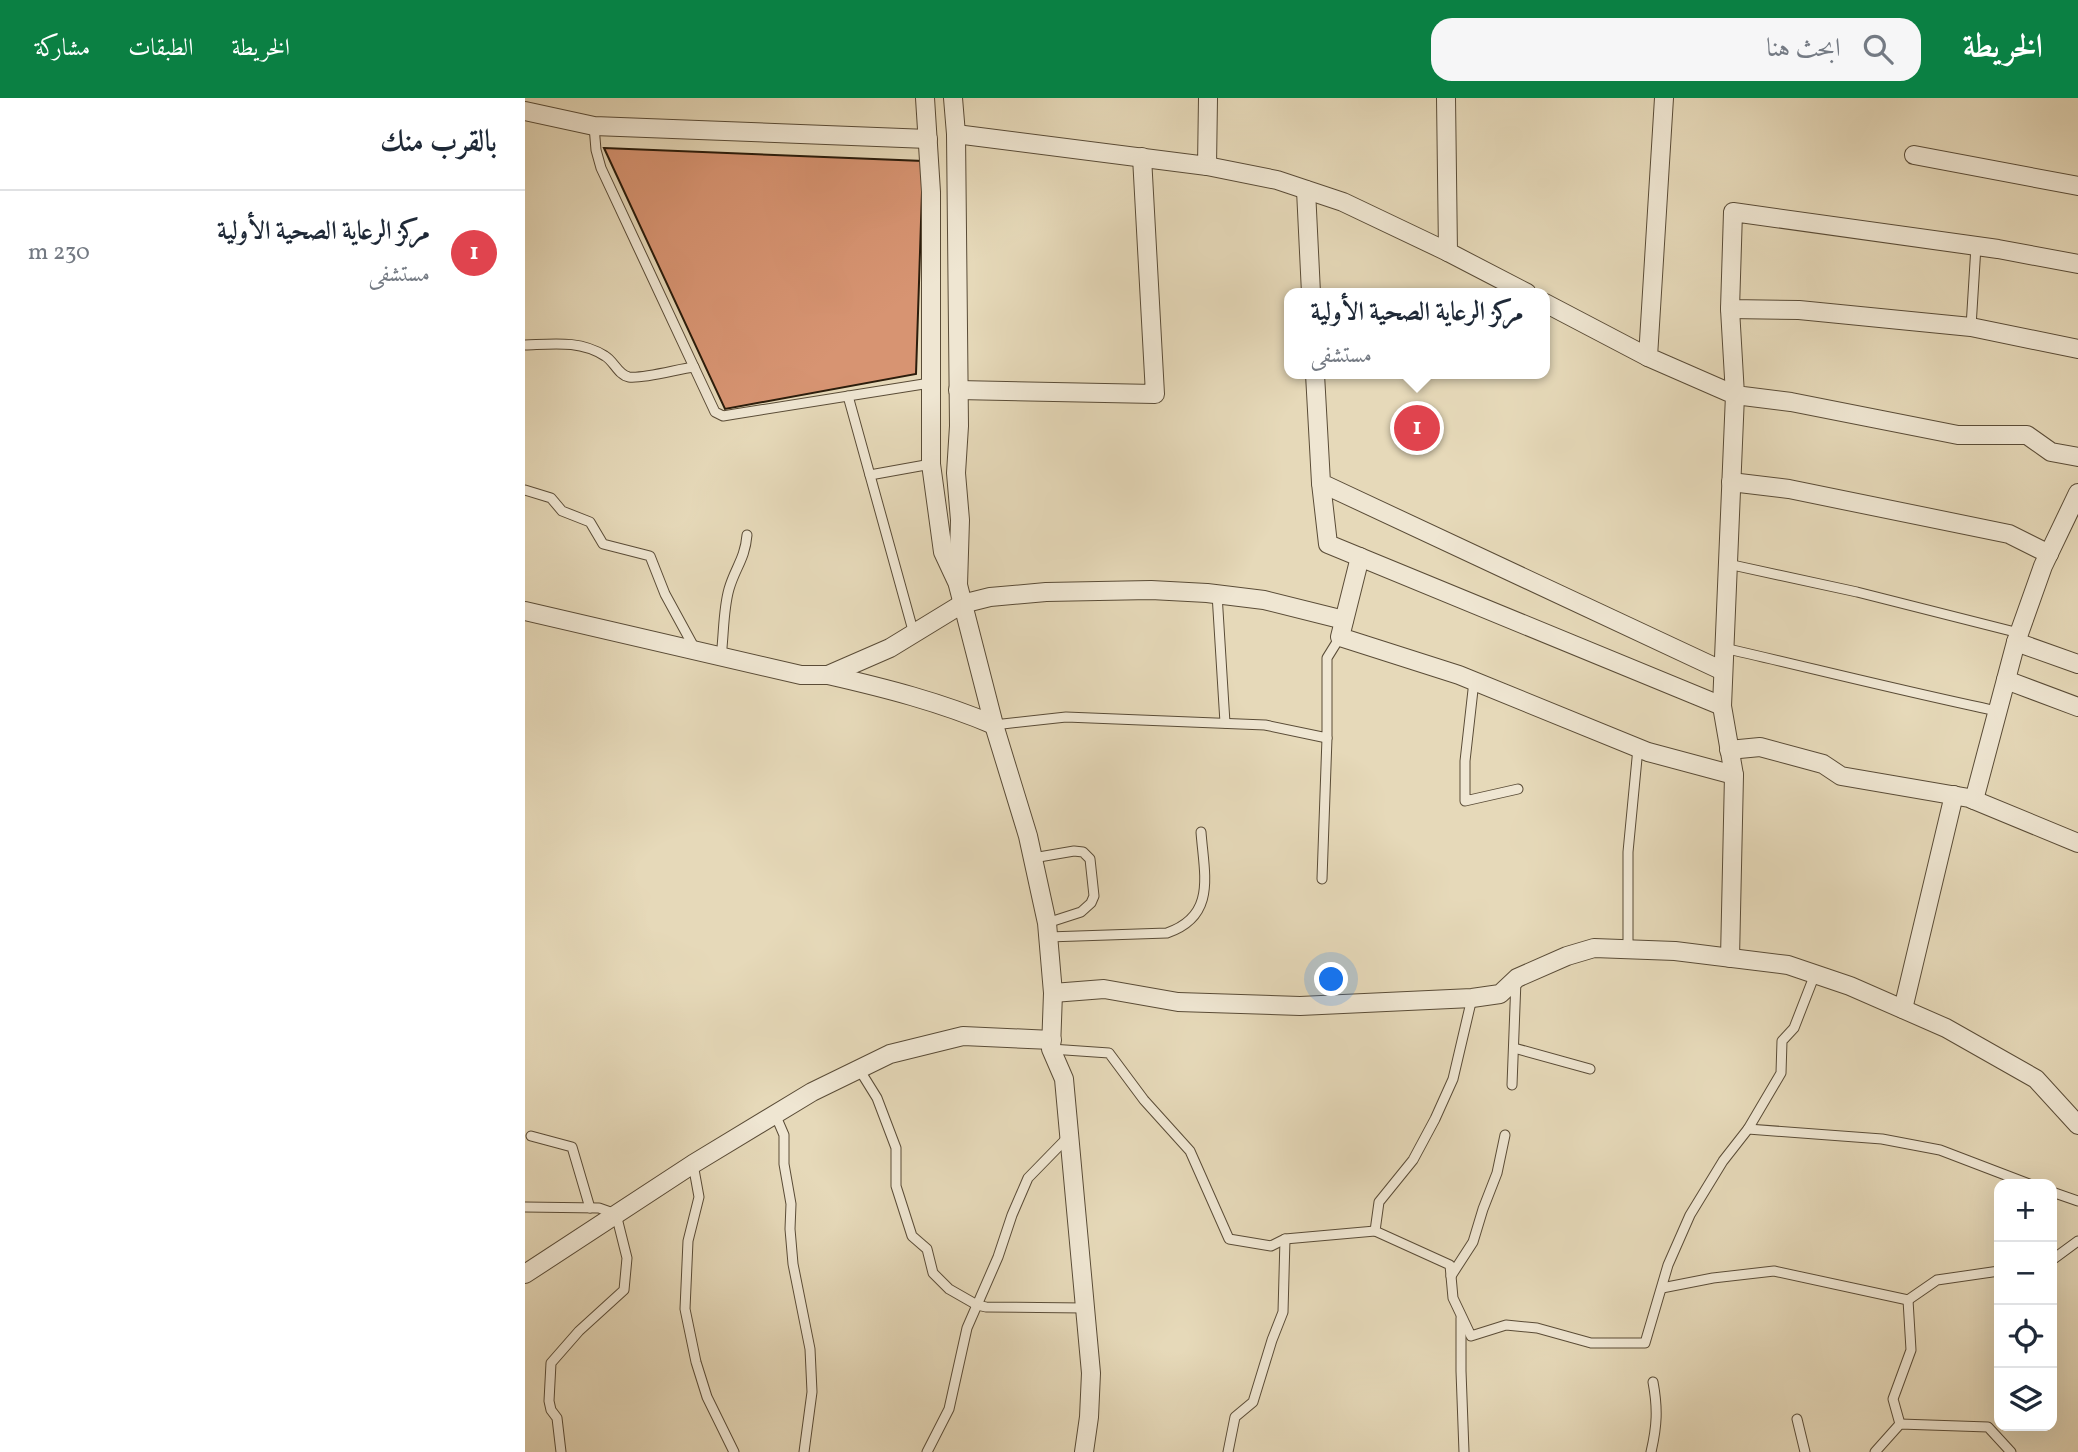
<!DOCTYPE html>
<html lang="ar">
<meta charset="utf-8">
<style>
:root{--surface:#fff;--page:#f6f6f7;--text:#1f2937;--muted:#747a83;--line:#e0e1e3;--accent:#0b8043}
body{margin:0;font-family:Vollkorn,Amiri,serif;background:var(--page);color:var(--text);direction:rtl}
.controls{position:absolute;right:21px;bottom:21px;display:grid;overflow:hidden;border-radius:14px;box-shadow:0 7px 28px #0002}
.controls button{width:63px;height:63px;display:grid;place-items:center;padding:0;border:0;border-bottom:2px solid var(--line);background:var(--surface);color:var(--text);font:35px sans-serif}
.you{position:absolute;left:807px;top:882px;width:24px;height:24px;margin:-18px;border:5px solid #fff;border-radius:50%;background:#1a73e8;box-shadow:0 0 0 10px #1a73e833}
.badge{display:grid;place-items:center;width:46px;height:46px;border-radius:50%;background:var(--accent);color:#fff;font-size:23px;font-weight:700}
.pin{position:absolute;translate:-50% -50%;border:4px solid #fff;box-shadow:0 2px 7px #0006}
.popup{position:absolute;left:759px;top:190px;width:266px;height:91px;box-sizing:border-box;display:grid;place-content:center;border-radius:14px;background:var(--surface);filter:drop-shadow(0 2px 5px #0005);font-size:23px;white-space:nowrap;color:var(--muted)}
.popup b{font-size:26px;color:var(--text)}
.popup::after{content:'';position:absolute;left:50%;top:100%;margin-left:-14px;border:14px solid transparent;border-top-color:var(--surface)}
.list{margin:0;padding:0;list-style:none}
h2{display:flex;justify-content:space-between;align-items:center;height:91px;margin:0;padding:0 28px;font-size:30px}
h2 small{font-size:23px;font-weight:400;color:var(--muted)}
.list li{display:grid;grid-template-columns:46px 1fr auto;gap:21px;align-items:center;box-sizing:border-box;height:126px;padding:0 28px;border-top:2px solid var(--line)}
.list b{display:block;font-size:26px;white-space:nowrap}
.list p{margin:0;font-size:23px;white-space:nowrap;color:var(--muted)}
.list em{font-size:23px;font-style:normal;color:var(--muted)}
.icon{flex:none;width:38px;height:38px;fill:none;stroke:currentColor;stroke-width:2;stroke-linecap:round;stroke-linejoin:round}
.map{position:relative;flex:none;width:1553px;height:1354px;overflow:hidden;direction:ltr}
header{display:flex;align-items:center;gap:42px;box-sizing:border-box;height:98px;padding:0 35px;background:var(--accent);color:#fff}
header strong{font-size:33px}
nav{display:flex;gap:38px;margin-inline-start:auto;font-size:24px}
.search{width:490px;height:63px;background:var(--page);display:flex;align-items:center;gap:18px;box-sizing:border-box;padding:0 24px;border-radius:21px;color:var(--muted);font-size:26px}
main{display:flex}
aside{flex:1;background:var(--surface)}
.map>svg:first-child{display:block}
.building{fill:#d79472;stroke:#2b1d0c;stroke-width:2}
.lines{fill:none;stroke-linecap:round;stroke-linejoin:round}
.service-casing{stroke:#5a4c37;stroke-width:11}
.minor-casing{stroke:#5a4c37;stroke-width:20}
.service{stroke:#efe6d2;stroke-width:9}
.minor{stroke:#efe6d2;stroke-width:18}
</style>
<header>
<strong>الخريطة</strong>
<div class="search"><svg class="icon" aria-label="search" viewBox="0 0 24 24"><circle cx="10" cy="10" r="6"/><path d="M15 15l6 6"/></svg>ابحث هنا</div>
<nav><a>الخريطة</a><a>الطبقات</a><a>مشاركة</a></nav>
</header>
<main>
<div class="map">
<svg width="1553" height="1354" viewBox="0 0 1553 1354">
<rect width="100%" height="100%" fill="#e6d9b9"/>
<filter id="stains"><feTurbulence type="fractalNoise" baseFrequency=".00286" numOctaves="4"/><feColorMatrix values="0 0 0 0 .2 0 0 0 0 .09 0 0 0 0 .02 0 0 0 .5 -.17"/></filter>
<radialGradient id="worn" r=".72"><stop offset=".6" stop-color="#630" stop-opacity="0"/><stop offset="1" stop-color="#630" stop-opacity=".3"/></radialGradient>
<path class="building" d="M 79,50 L 398,63 L 391,276 L 200,311 Z"/>
<g class="lines">
<g class="service-casing">
<g id="service">
<path d="M 69,28 L 71,52 L 76,70 L 190,314 L 198,318 L 210,316 L 405,285"/>
<path d="M 1446,229 L 1451,148"/>
<path d="M 0,247 C 28,246 55,242 80,258 C 89,263 93,277 104,279 C 118,281 153,271 169,269"/>
<path d="M 323,298 L 389,536"/>
<path d="M 345,377 L 406,366"/>
<path d="M 0,392 L 26,400 L 37,413 L 65,424 L 78,446 L 125,458 L 140,496 L 170,551"/>
<path d="M 1203,466 L 1332,494 L 1494,535"/>
<path d="M 692,496 L 700,625"/>
<path d="M 1199,550 C 1290,571 1381,594 1472,613"/>
<path d="M 196,559 C 199,536 198,512 204,491 C 210,470 220,461 222,437"/>
<path d="M 949,583 L 940,663 L 940,703 L 993,691"/>
<path d="M 469,627 L 541,619 L 740,627 L 802,640 L 802,560 L 815,539"/>
<path d="M 508,760 L 549,753 L 558,754 L 565,761 L 569,798 L 566,805 L 556,814 L 522,825"/>
<path d="M 797,781 L 802,640"/>
<path d="M 523,839 L 642,835 C 692,818 679,776 676,734"/>
<path d="M 1103,851 L 1103,754 L 1113,650"/>
<path d="M 947,900 L 928,981 L 910,1021 L 888,1062 L 854,1104 L 850,1133 L 925,1167 L 928,1200 L 946,1238 L 981,1227 L 1012,1230 L 1066,1245 L 1120,1245 L 1143,1167 L 1165,1117 L 1198,1063 L 1223,1031 L 1256,975 L 1257,943 L 1269,930 L 1290,876"/>
<path d="M 989,950 L 1065,971"/>
<path d="M 526,951 L 584,955 L 619,1002 L 665,1053 L 704,1141 L 746,1148 L 760,1141 L 850,1133"/>
<path d="M 334,971 L 352,1000 L 371,1050 L 371,1088 L 387,1138 L 402,1151 L 408,1175 L 424,1191 L 452,1207 L 461,1209 L 559,1210"/>
<path d="M 987,987 L 991,882"/>
<path d="M 250,1016 L 259,1037 L 259,1066 L 266,1106 L 265,1131 L 268,1166 L 285,1251 L 287,1294 L 279,1354"/>
<path d="M 1223,1031 L 1357,1041 L 1415,1052 L 1504,1086"/>
<path d="M 6,1038 L 47,1049 L 65,1110"/>
<path d="M 168,1066 L 174,1099 L 163,1143 L 160,1211 L 171,1264 L 182,1299 L 209,1354"/>
<path d="M 1527,1094 L 1553,1103"/>
<path d="M 0,1109 L 74,1110 L 91,1116 L 102,1160 L 99,1192 L 54,1233 L 26,1265 L 24,1303 L 26,1312 L 32,1320 L 36,1354"/>
<path d="M 1527,1162 L 1553,1143"/>
<path d="M 926,1178 L 948,1144 L 958,1111 L 972,1075 L 980,1037"/>
<path d="M 1137,1190 L 1188,1180 L 1249,1173 L 1383,1202 L 1412,1182 L 1474,1173"/>
<path d="M 936,1220 L 936,1273 L 939,1354"/>
<path d="M 1272,1321 L 1280,1354"/>
<path d="M 1375,1326 L 1368,1301 L 1386,1252 L 1383,1202"/>
<path d="M 402,1354 L 424,1311 L 442,1230 L 473,1159 L 487,1117 L 503,1080 L 544,1038"/>
<path d="M 703,1354 L 710,1319 L 728,1304 L 747,1242 L 758,1214 L 760,1141"/>
<path d="M 1126,1354 C 1132,1328 1133,1311 1128,1284"/>
<path d="M 1350,1354 L 1375,1326 L 1463,1329 L 1486,1354"/>
</g>
</g>
<g class="minor-casing">
<g id="minor">
<path d="M 400,0 L 406,94 L 406,366 L 418,454 L 432,484"/>
<path d="M 428,0 L 431,36 L 434,328 L 431,375 L 435,422 L 433,487 L 469,627 L 503,738 L 522,825 L 528,895 L 526,951 L 539,981 L 566,1275 L 564,1319 L 559,1354"/>
<path d="M 921,0 L 923,154 L 1002,195"/>
<path d="M 1139,0 L 1123,259 L 1210,297 L 1197,608 L 1209,677 L 1205,860"/>
<path d="M 0,13 L 69,28 L 403,41"/>
<path d="M 431,36 L 682,68 L 683,0"/>
<path d="M 1389,57 L 1553,88"/>
<path d="M 682,68 L 752,82 L 818,104 L 923,154"/>
<path d="M 781,92 L 786,195"/>
<path d="M 1553,166 L 1473,151 L 1208,114 L 1205,211 L 1274,212 L 1446,229 L 1553,251"/>
<path d="M 1020,205 L 1123,259"/>
<path d="M 1205,211 L 1210,297 L 1266,304 L 1433,337 L 1502,337 L 1526,354 L 1553,359"/>
<path d="M 790,276 L 796,385 L 1198,573"/>
<path d="M 433,292 L 630,296 L 617,59"/>
<path d="M 1206,384 L 1264,391 L 1484,436 L 1524,456"/>
<path d="M 796,385 L 803,446 L 1197,608"/>
<path d="M 835,459 L 815,539 L 934,577 L 1123,654 L 1209,677"/>
<path d="M 0,513 L 276,577 L 303,577 L 365,550 L 437,506 L 465,499 L 521,494 L 626,492 L 682,495 L 739,502 L 819,522"/>
<path d="M 1491,544 L 1553,566"/>
<path d="M 303,577 C 360,590 415,604 469,627"/>
<path d="M 1481,582 L 1553,609"/>
<path d="M 1204,652 L 1235,649 L 1298,666 L 1316,678 L 1444,700 L 1553,745"/>
<path d="M 1449,702 L 1491,544 L 1518,468 L 1553,395"/>
<path d="M 528,895 L 579,891 L 653,904 L 775,908 L 947,900 L 975,896 L 992,880 L 1042,858 L 1069,850 L 1150,853 L 1263,867 L 1325,888 L 1421,930 L 1511,981 L 1553,1027"/>
<path d="M 1378,911 L 1429,697"/>
<path d="M 0,1176 L 168,1066 L 287,994 L 365,956 L 438,938 L 527,942"/>
</g>
</g>
<use href="#service" class="service"/>
<use href="#minor" class="minor"/>
</g>
<rect width="100%" height="100%" filter="url(#stains)"/>
<rect width="100%" height="100%" fill="url(#worn)"/>
</svg>
<div class="controls">
<button>+</button>
<button>−</button>
<button><svg class="icon" aria-label="locate" viewBox="0 0 24 24"><circle cx="12" cy="12" r="6"/><path d="M12 2v4M12 18v4M2 12h4M18 12h4"/></svg></button>
<button><svg class="icon" aria-label="layers" viewBox="0 0 24 24"><path d="M12 4l9 5-9 5-9-5zM3 14l9 5 9-5"/></svg></button>
</div>
<div class="you"></div>
<div class="pin badge" style="left:892px;top:330px;background:#e0444e">1</div>
<div class="popup"><b>مركز الرعاية الصحية الأولية</b>مستشفى</div>
</div>
<aside>
<h2>بالقرب منك<small></small></h2>
<ul class="list">
<li><span class="badge" style="background:#e0444e">1</span><div><b>مركز الرعاية الصحية الأولية</b><p>مستشفى</p></div><em>230 m</em></li>
</ul>
</aside>
</main>
